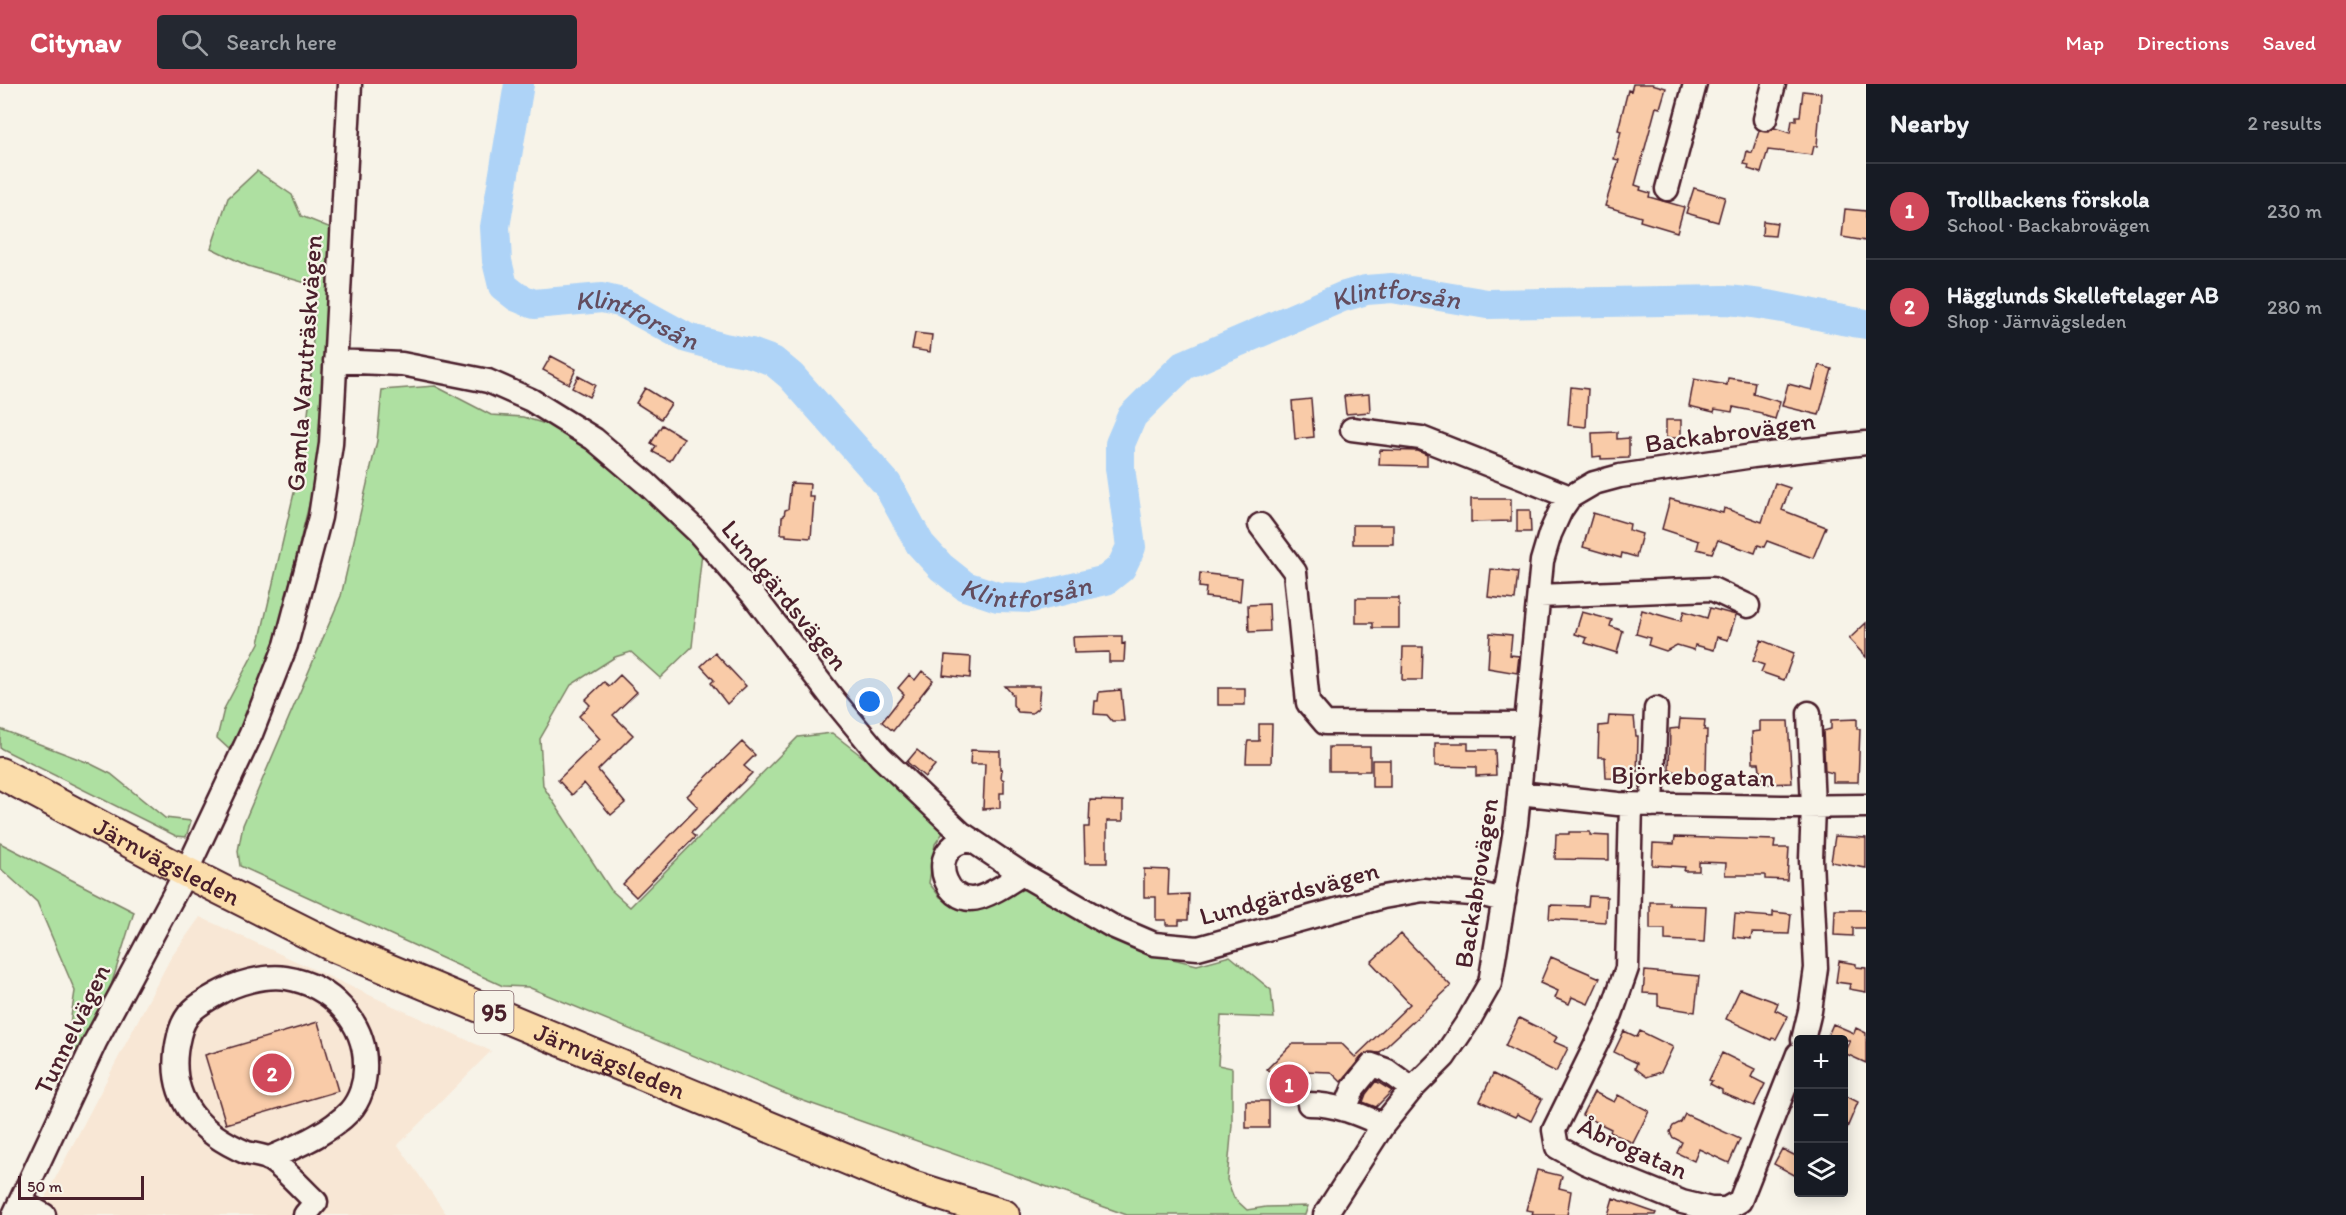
<!DOCTYPE html>
<html lang="en">
<head>
<meta charset="utf-8">
<style>
  :root { --surface:#171b24; --page:#242831; --text:#f1f3f6; --muted:#9ea1a6; --line:#363941; --accent:#d1495b }
  body { margin:0; font-family:Itim,sans-serif; background:var(--page); color:var(--text) }
  .controls { position:absolute; right:18px; bottom:18px; display:grid; overflow:hidden; border-radius:6px; box-shadow:0 3px 15px #0003 }
  .controls button { width:54px; height:54px; display:grid; place-items:center; padding:0; border:0; border-bottom:2px solid var(--line); background:var(--surface); color:var(--text); font:30px sans-serif }
  .scale { position:absolute; left:18px; bottom:15px; width:126px; box-sizing:border-box; padding-left:6px; border:3px solid #4a1f2b; border-top:0; font-size:16px; line-height:21px; white-space:nowrap; color:#4a1f2b; -webkit-text-stroke:4px #f7f3e8; paint-order:stroke }
  .you { position:absolute; left:870px; top:618px; width:21px; height:21px; margin:-15px; border:4px solid #fff; border-radius:50%; background:#1a73e8; box-shadow:0 0 0 9px #1a73e833 }
  .badge { display:grid; place-items:center; width:39px; height:39px; border-radius:50%; background:var(--accent); color:#fff; font-size:20px; font-weight:700 }
  .pin { position:absolute; translate:-50% -50%; border:3px solid #fff; box-shadow:0 2px 6px #0006 }
  .list { margin:0; padding:0; list-style:none }
  h2 { display:flex; justify-content:space-between; align-items:center; height:78px; margin:0; padding:0 24px; font-size:26px }
  h2 small { font-size:20px; font-weight:400; color:var(--muted) }
  .list li { display:grid; grid-template-columns:39px 1fr auto; gap:18px; align-items:center; box-sizing:border-box; height:96px; padding:0 24px; border-top:2px solid var(--line) }
  .list b { display:block; font-size:22px; white-space:nowrap }
  .list p { margin:0; font-size:20px; white-space:nowrap; color:var(--muted) }
  .list em { font-size:20px; font-style:normal; color:var(--muted) }
  .icon { flex:none; width:33px; height:33px; fill:none; stroke:currentColor; stroke-width:2; stroke-linecap:round; stroke-linejoin:round }
  .map { position:relative; flex:none; width:1866px; height:1131px; overflow:hidden }
  header { display:flex; align-items:center; gap:36px; box-sizing:border-box; height:84px; padding:0 30px; background:var(--accent); color:#fff }
  header strong { font-size:28px }
  nav { display:flex; gap:33px; margin-inline-start:auto; font-size:21px }
  .search { width:420px; height:54px; background:var(--page); display:flex; align-items:center; gap:15px; box-sizing:border-box; padding:0 21px; border-radius:6px; color:var(--muted); font-size:22px }
  main { display:flex }
  aside { flex:1; background:var(--surface) }
  .map>svg:first-child { display:block }
</style>
</head>
<body>
<header>
<strong>Citynav</strong>
<div class="search"><svg class="icon" aria-label="search" viewBox="0 0 24 24"><circle cx="10" cy="10" r="6"/><path d="M15 15l6 6"/></svg>Search here</div>
<nav><a>Map</a><a>Directions</a><a>Saved</a></nav>
</header>
<main>
<div class="map">
<svg width="1866" height="1131" viewBox="0 0 1866 1131">
  <rect width="100%" height="100%" fill="#f7f3e8"/>
  <filter id="ink" filterUnits="userSpaceOnUse"><feTurbulence type="fractalNoise" baseFrequency=".0167" numOctaves="2"/><feDisplacementMap in="SourceGraphic" scale="12" xChannelSelector="R" yChannelSelector="G"/><feConvolveMatrix kernelMatrix="1 2 1 2 8 2 1 2 1" color-interpolation-filters="sRGB"/></filter>
  <g filter="url(#ink)">
    <path fill="#f8e7d5" d="M200,833l291,134 -93,94 49,70h-411l134,-256z"/>
    <path fill="#aee0a1" stroke="#7c8066" stroke-width="1.5" d="M257,87l35,24 9,21 35,14 -11,210 -63,255 -33,54 -12,-11 7,-29 35,-66 45,-193 5,-45 7,-119 -68,-20 -37,-18 17,-50z
      M435,302l56,29 32,2 35,11 66,49 78,75 -10,95 -32,31 -29,-26 -16,5 -44,28 -31,54 3,47 68,104 19,17 168,-170 34,-4 40,31 73,66 -10,14 -6,39 11,14 25,12 60,-20 124,64 48,12 33,-9 41,34 3,28 -53,-2 -3,49 14,3v57l-5,55 7,18 13,12 19,-3 42,-1 -3,9h-178l-329,-116 -270,-112 -25,-1 -263,-120 -2,-15 5,-26 98,-229 36,-155 5,-51z
      M0,645l89,34 22,11 54,44 26,3 -5,16 -10,-1 -176,-88z
      M0,759l134,69 -25,80 -30,61 -13,-4 9,-58 -38,-89 -37,-34z"/>
    <g fill="none" stroke-linecap="round" stroke-linejoin="round">
      <path stroke="#aed3f7" stroke-width="30" id="s1" d="M519,0l-24,143 2,34 6,25 14,11 17,7 68,-6 21,5 64,35 37,10 27,5 22,8 18,15 96,108 33,60 21,23 24,19 33,11 33,1 75,-18 15,-12 10,-21 -11,-79v-24l12,-28 30,-30 22,-21 158,-68 24,-7 26,-2 95,16 238,-4c48,3 94,17 141,24"/>
    </g>
    <path fill="#f9cba8" stroke="#4a1f2b" stroke-width="1.5" d="M1633,0h19l14,4 -6,20 -4,-1 -21,78 6,2 -1,3 10,3 -1,4 35,10 -7,25 -37,-11 1,-4 -36,-11 14,-46 -5,-1 7,-28 -3,-1 10,-40 3,1z
      M1803,7l18,2 -4,53h-3l-2,9 -44,-5 -7,23 -13,-4 1,-4 -5,-1 3,-13 5,2 7,-22 9,1 7,-4 15,5 2,-13 4,1v-5h4z
      M1694,104l31,9 -7,25 -32,-9z
      M1845,125l21,2v30l-24,-4z
      M1763,137l14,2 -2,13 -13,-1z
      M915,249l17,2 -2,17 -18,-3z
      M551,272l25,13 -7,15 -26,-14z
      M1819,281l13,4 -13,46 -37,-9 6,-22 24,6z
      M578,292l17,9 -6,12 -17,-9z
      M1728,294l27,4 -2,12 27,8 -5,17 -13,-4v-2l-29,-6 -1,5 -17,-3 -1,3 -25,-6 5,-27 33,6z
      M1571,303l17,2 -2,38 -18,-2z
      M645,304l26,16 -10,15 -25,-16z
      M1369,310l1,18 -24,2 -2,-18z
      M1311,315l3,38 -19,2 -3,-38z
      M1666,336h15v18h-15z
      M662,341l22,13 -14,23 -17,-9 3,-6 -5,-3z
      M1617,348v7l12,-1v20l-28,1v-3l-8,1 -1,-24z
      M1380,366l38,1 9,4v11l-48,-1z
      M791,399l19,1 -1,13h5l-3,41 -25,-2v-2h-5l1,-17 2,-1 1,-6 3,-1z
      M1775,399l15,5 -8,22 44,17 -13,31 -46,-17 -3,6 -6,-2 -3,8 -37,-13 -6,13 -15,-4 2,-8 -37,-12 8,-30 53,14 1,-5 38,14z
      M1471,415h40v22l-40,1z
      M1517,426h13l1,22h-14z
      M1593,429l37,11 -1,6 13,4 -6,23 -14,-4 -1,5 -38,-11z
      M1353,441h40v19h-40z
      M1491,485l27,3 -3,28 -27,-3z
      M1200,489l42,5 -2,23 -35,-4 1,-9 -7,-1z
      M1356,514h43v30h-26v-5h-17z
      M1269,520l1,27 -21,1 -1,-27z
      M1710,524l26,7 -8,25 -11,-3 -3,13 -19,-5 -1,5 -17,-5 -11,6 -18,-6 2,-7 -14,-4 6,-24 39,11 3,-10 23,7z
      M1582,528l30,8 -2,6 13,5 -6,22 -32,-10 2,-5 -12,-4z
      M1866,539v34l-17,-18z
      M1490,549l22,2 -2,20 9,1 -2,17 -29,-5z
      M1110,552h12v8l3,-1 -1,19h-15v-10l-35,1 -1,-16z
      M1761,556l33,13 -10,27 -23,-8 3,-7 -11,-4z
      M1403,563h20l-1,33h-20z
      M715,569l31,33 -19,18 -16,-21 3,-3 -13,-14z
      M945,571l26,2 -1,21 -27,-3z
      M922,587l11,9 -40,51 -11,-9 22,-28 -6,-6 11,-13 6,5z
      M620,591l17,17 -24,23 20,20 -35,35 27,33 -14,12 -27,-32 -12,12 -14,-15 42,-41 -21,-23 11,-11 -5,-5 19,-18 5,4z
      M1005,602h35l-2,22 -6,5 -14,-1 -5,-7v-10z
      M1218,604h27v17h-27z
      M1121,606l3,31h-12l-5,-6 -13,-1 1,-13h3l1,-9z
      M1609,632l25,1 2,19h2l-1,43 -31,-1 -1,-21h-7l1,-31 9,-1z
      M1680,635l25,1 -1,10h3l-1,43h-3v9l-26,-1v-9l-8,-2 1,-41 9,-1z
      M1857,635v10h3l-2,53h-25v-9l-8,-2 -2,-40 8,-2v-9z
      M1760,637h28l4,62 -30,1 -3,-21h-6l-1,-31 8,-1z
      M1259,640h13l-1,39h-25l1,-18 1,-4h11z
      M742,658l13,13 -11,11 8,7 -61,60 4,4 -59,60 -13,-13 75,-77 -11,-11z
      M1435,659h33v7h27l1,25 -20,1v-9l-41,-1z
      M1329,663h41v24h-41z
      M917,666l18,15 -10,12 -18,-15z
      M971,666l29,1v18h2l-1,9 3,2v13h-4v15l-17,1 2,-45h-15z
      M1372,676h18v27h-18z
      M1090,716l33,1v20h-16v42h-22l-1,-36h5z
      M1569,748h21v3l19,1v24l-54,-1 1,-25h13z
      M1835,752l31,2v30l-35,-6z
      M1675,753l100,3 -1,8h15l-2,32 -22,-1v-4h-40l1,-12 -27,-1v9h-15l1,-4 -33,-2 1,-22 21,1z
      M1144,785l25,1 -1,25 21,-1 -1,26h-9v5h-13v-5h-10v-23h-12z
      M1589,812l18,1 -1,25 -57,-3 1,-14 38,1z
      M1650,818h19v3l37,1 -2,36 -39,-2v-11h-15z
      M1835,826h31v18h-13v8l-19,-1z
      M1773,828l18,2 -2,20 -37,-1 -1,6 -18,-2 2,-23 38,3z
      M1401,850l50,52 -72,67 -10,-1 -7,4 -21,26 -10,-10 -28,-1 -16,17 -20,-19 25,-25h50l13,13 55,-53 -39,-42z
      M1551,873l49,21 -12,26 -16,-7 -3,7 -14,-6 3,-7 -18,-8z
      M1839,877l17,3v3l10,1v24l-17,-3 1,-5 -14,-2z
      M1645,887l54,5 -4,36 -37,-6v-12l-15,-1z
      M1740,905l38,14 -3,7 13,6 -12,23 -4,-1 -1,2 -45,-21z
      M1519,934l38,19 -3,5 14,6 -12,24 -51,-26z
      M318,938l20,69 -112,33 -21,-69z
      M1833,940l21,9 2,-5 10,5v30l-22,-10 6,-13h-24z
      M1624,947l13,6 3,-6 33,16 -12,25 -14,5 -12,-9 2,-5 -23,-11z
      M1722,969l33,16 -4,8 14,7 -11,22 -32,-13v-3l-12,-6 2,-3 -3,-1z
      M1493,990l49,25 -11,22 -14,-7 -2,3 -35,-16z
      M1376,997l16,10 -16,16 -13,-5 3,-8z
      M1594,1008l20,10 4,-7 31,16 -16,32 -23,-11 1,-3 -29,-14z
      M1844,1011l14,7 -14,33z
      M1246,1017h23v27h-23z
      M1685,1030l55,25 -11,24 -30,-14 -5,12 -17,-8 5,-11 -10,-5 -2,-5 3,-6 8,-4z
      M1782,1065l16,8v20l-24,-13z
      M1537,1086l25,6 -3,12 12,3 -4,24h-35l1,-4 -7,-1z
      M1613,1114l43,15 -1,2h-47z"/>
    <g fill="none" stroke-linecap="round" stroke-linejoin="round">
      <defs>
        <path id="minor" d="M1765,35l9,-35
          M1667,105l28,-105
          M335,277l67,3 86,17 43,19 63,39 53,45 51,48 56,64 79,103 47,57 81,77 61,41 90,52 42,18 44,4 185,-51 40,-7 60,5 21,5
          M1352,345l69,9 149,59
          M1260,441l35,47 13,131 17,20 200,1
          M1539,512l173,-7 36,17
          M1519,709l99,11 163,3 85,-1
          M1631,721l-4,163 -16,46 -57,116 3,17 29,16 96,39 29,7h15l14,-8 58,-147
          M1652,721l4,-96
          M971,756c-7,1 -16,3 -21,9 -16,17 -2,50 21,50 14,0 39,-17 51,-25
          M1803,956l7,-29 6,-43 -5,-109 2,-52 -4,-94
          M1309,1020c26,0 50,10 74,21
          M1345,1026l9,-23 18,-22 14,5 26,19
          M268,1075c29,-13 60,-25 82,-48 10,-11 15,-28 15,-42 2,-46 -34,-84 -79,-91 -22,-3 -50,5 -69,16 -20,11 -33,19 -38,42 -7,28 -5,54 13,78 13,17 34,30 55,39 7,2 15,2 22,6 14,8 34,31 47,43l-11,13
          M21,1118l23,13
          M14,1131l81,-173 91,-170 65,-138 35,-89 34,-128 11,-73 19,-360
          M1325,1131l58,-90 29,-36 32,-32 25,-37 21,-37 26,-159 26,-263 8,-27 11,-24 9,-13 24,-14 26,-7 133,-20 113,-13"/>
        <g id="major">
          <path id="s2" d="M0,689l186,99 149,75 577,239 92,29"/>
        </g>
      </defs>
      <use href="#minor" stroke="#4a1f2b" stroke-width="27"/>
      <use href="#major" stroke="#4a1f2b" stroke-width="34"/>
      <use href="#minor" stroke="#f7f3e8" stroke-width="22"/>
      <use href="#major" stroke="#fbddab" stroke-width="30"/>
    </g>
  </g>
  <g text-anchor="middle" dominant-baseline="central" stroke-width="4.5" stroke-linejoin="round" paint-order="stroke">
    <rect fill="#f7f3e8" stroke="#7e5f64" stroke-width="1.5" x="474.5" y="907" width="39" height="42" rx="4.5"/>
    <g font-size="24" font-weight="bold" fill="#4a1f2b">
      <text x="494" y="928">95</text>
    </g>
    <g font-size="26" fill="#4a1f2b" stroke="#f7f3e8">
      <text transform="translate(304 279) rotate(-86)">Gamla Varuträskvägen</text>
      <text transform="translate(1730 348) rotate(-8)">Backabrovägen</text>
      <text transform="translate(785 511) rotate(51)">Lundgärdsvägen</text>
      <text transform="translate(1693 692) rotate(1)">Björkebogatan</text>
      <text stroke="none"><textPath href="#s2" startOffset="189">Järnvägsleden</textPath></text>
      <text transform="translate(1476 799) rotate(-81)">Backabrovägen</text>
      <text transform="translate(1289 809) rotate(-15)">Lundgärdsvägen</text>
      <text transform="translate(72 945) rotate(-64)">Tunnelvägen</text>
      <text stroke="none"><textPath href="#s2" startOffset="675">Järnvägsleden</textPath></text>
      <text transform="translate(1633 1064) rotate(24)">Åbrogatan</text>
    </g>
    <g font-size="27" font-style="italic" fill="#634c5e" stroke="#f7f3e8">
      <text stroke="none"><textPath href="#s1" startOffset="1412">Klintforsån</textPath></text>
      <text stroke="none"><textPath href="#s1" startOffset="348">Klintforsån</textPath></text>
      <text stroke="none"><textPath href="#s1" startOffset="854">Klintforsån</textPath></text>
    </g>
  </g>
</svg>
<div class="controls">
<button>+</button>
<button>−</button>
<button><svg class="icon" aria-label="layers" viewBox="0 0 24 24"><path d="M12 4l9 5-9 5-9-5zM3 14l9 5 9-5"/></svg></button>
</div>
<div class="scale">50 m</div>
<div class="you"></div>
<div class="pin badge" style="left:1289px;top:1000px">1</div>
<div class="pin badge" style="left:272px;top:989px">2</div>
</div>
<aside>
<h2>Nearby<small>2 results</small></h2>
<ul class="list">
<li><span class="badge">1</span><div><b>Trollbackens förskola</b><p>School · Backabrovägen</p></div><em>230 m</em></li>
<li><span class="badge">2</span><div><b>Hägglunds Skelleftelager AB</b><p>Shop · Järnvägsleden</p></div><em>280 m</em></li>
</ul>
</aside>
</main>
</body>
</html>
